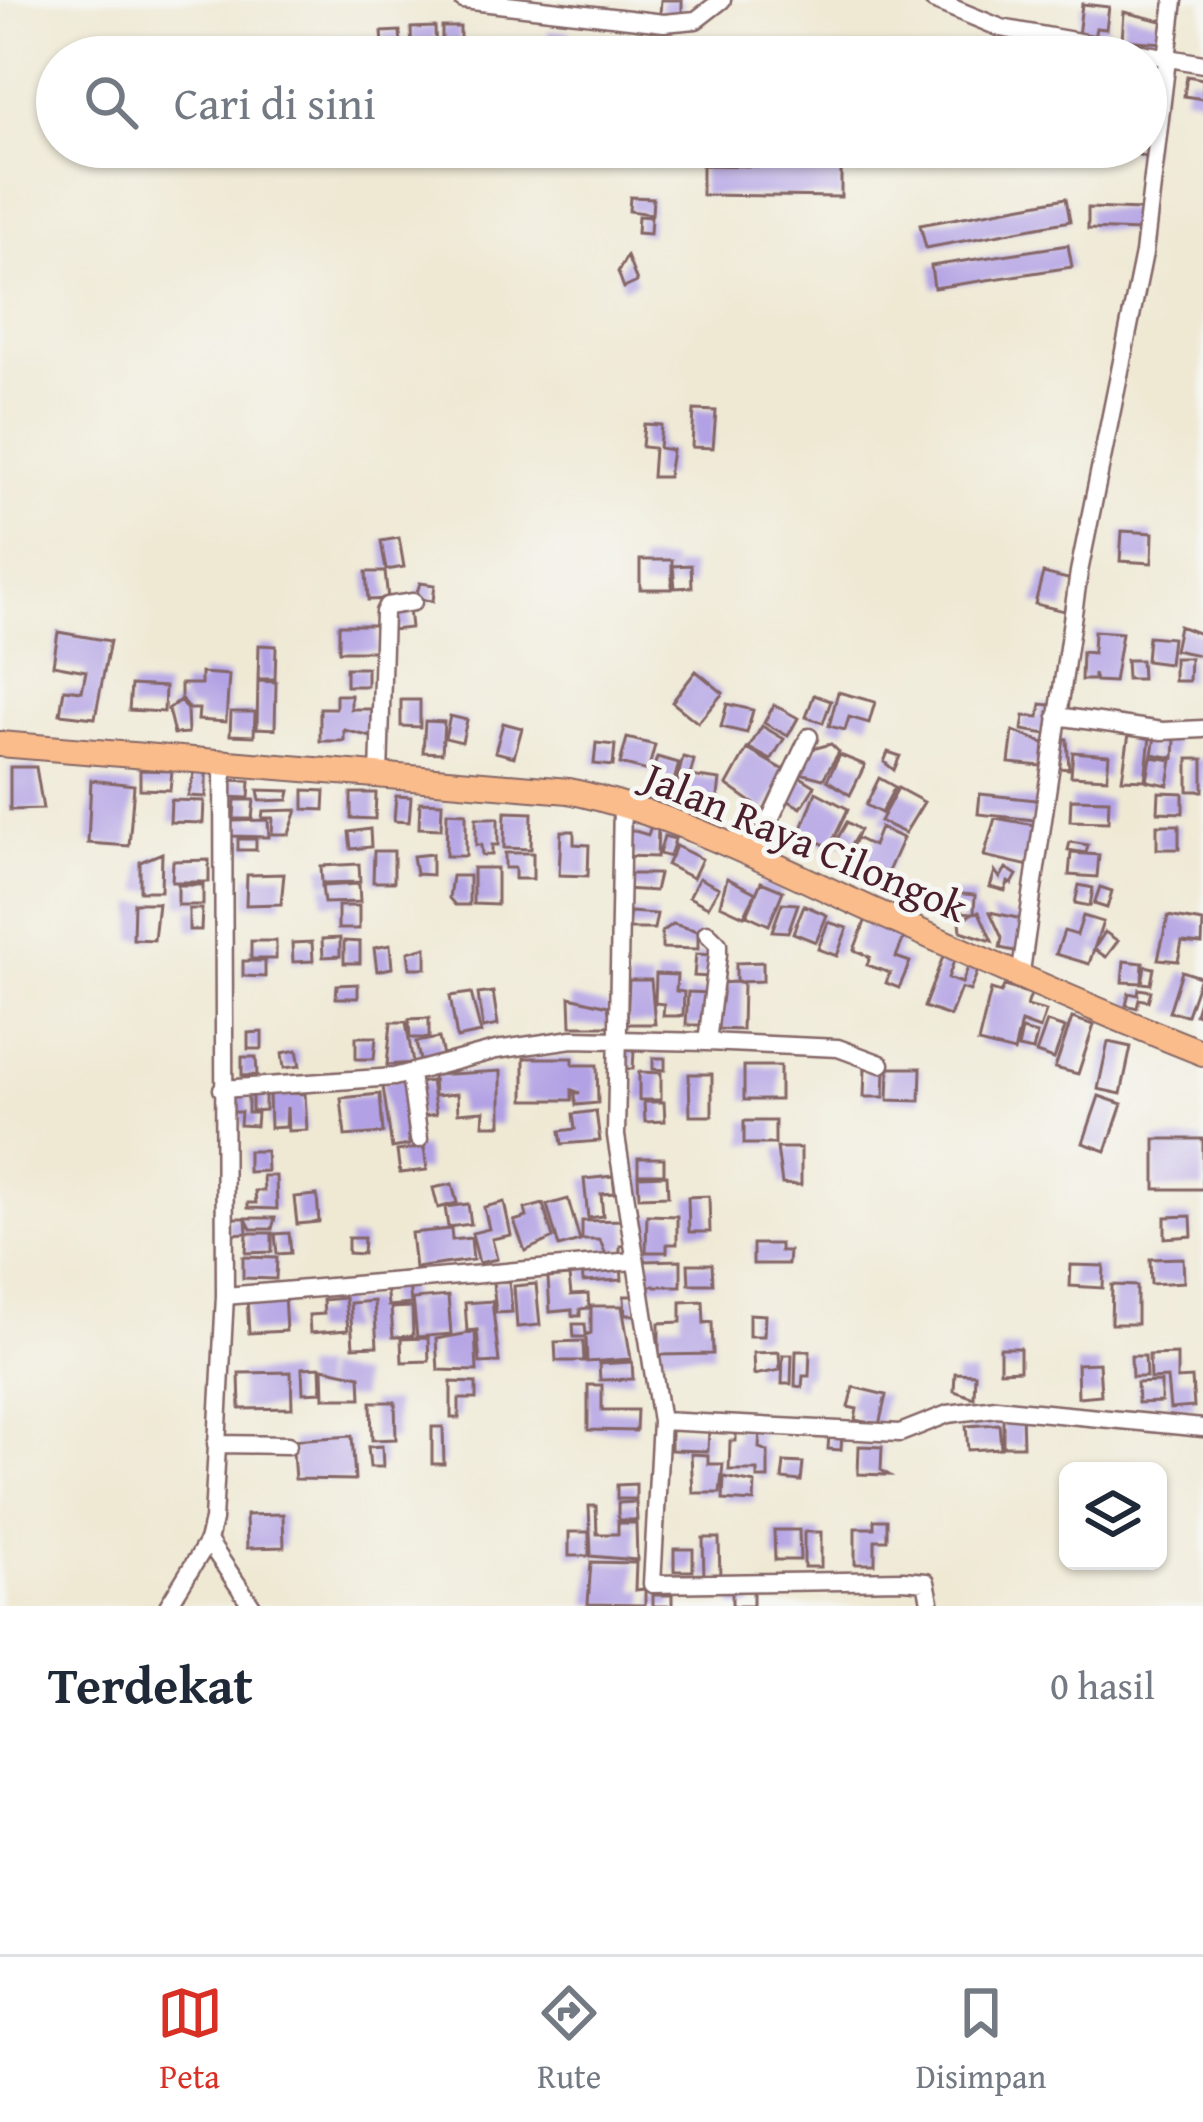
<!DOCTYPE html>
<html lang="id">
<head>
<meta charset="utf-8">
<style>
  :root { --surface:#fff; --page:#f6f6f7; --text:#1f2937; --muted:#747a83; --line:#e0e1e3; --accent:#d93025 }
  body { margin:0; font-family:"Gentium Book Plus",serif; background:var(--page); color:var(--text) }
  .controls { position:absolute; right:36px; bottom:36px; display:grid; overflow:hidden; border-radius:18px; box-shadow:0 3px 9px #0004 }
  .controls button { width:108px; height:108px; display:grid; place-items:center; padding:0; border:0; border-bottom:3px solid var(--line); background:var(--surface); color:var(--text); font:60px sans-serif }
  .list { margin:0; padding:0; list-style:none }
  h2 { display:flex; justify-content:space-between; align-items:center; height:156px; margin:0; padding:0 48px; font-size:51px }
  h2 small { font-size:39px; font-weight:400; color:var(--muted) }
  .icon { flex:none; width:66px; height:66px; fill:none; stroke:currentColor; stroke-width:2; stroke-linecap:round; stroke-linejoin:round }
  .map { position:relative; flex:none; width:1203px; height:1606px; overflow:hidden }
  .search { position:absolute; background:var(--surface); box-shadow:0 3px 9px #0004; left:36px; right:36px; top:36px; height:132px; display:flex; align-items:center; gap:30px; box-sizing:border-box; padding:0 42px; border-radius:66px; color:var(--muted); font-size:45px }
  .sheet { height:348px; background:var(--surface) }
  nav { display:flex; justify-content:space-around; align-items:center; box-sizing:border-box; height:168px; border-top:3px solid var(--line); background:var(--surface); font-size:33px; color:var(--muted) }
  nav a { display:grid; justify-items:center; gap:6px }
  nav .on { color:var(--accent) }
  .map>svg:first-child { display:block }
</style>
</head>
<body>
<div class="map">
<svg width="1203" height="1606" viewBox="0 0 1203 1606">
  <rect width="100%" height="100%" fill="#f6f6f2"/>
  <filter id="ink" filterUnits="userSpaceOnUse"><feTurbulence type="fractalNoise" baseFrequency=".00833" numOctaves="2"/><feDisplacementMap in="SourceGraphic" scale="24" xChannelSelector="R" yChannelSelector="G"/><feConvolveMatrix kernelMatrix="1 2 1 2 8 2 1 2 1" color-interpolation-filters="sRGB"/></filter>
  <filter id="wash" filterUnits="userSpaceOnUse"><feTurbulence type="fractalNoise" baseFrequency=".004" numOctaves="4" result="noise"/><feDisplacementMap in="SourceGraphic" scale="48" xChannelSelector="R" yChannelSelector="G"/><feGaussianBlur stdDeviation="2.7" result="paint"/><feColorMatrix in="noise" values="0 0 0 0 0 0 0 0 0 0 0 0 0 0 0 0 0 1.4 0 .05"/><feComposite in="paint" operator="in"/></filter>
  <g filter="url(#wash)">
    <rect width="100%" height="100%" fill="#efe9d4"/>
    <g id="blocks">
      <path fill="#b2a1e4" d="M661,0h21v16l-22,-1z
        M1082,4l27,3 -3,22 -10,-1 -2,10 -16,-2z
        M1124,12l42,10 -2,21 -42,-3z
        M435,27l1,30h-24l-1,-29z
        M442,27h18v30h-18z
        M400,31l2,26h-18l-2,-25z
        M548,31h22v21h-21z
        M527,40h18l1,14h-19z
        M991,45l13,4 -2,8h-14z
        M589,46h14v11h-14z
        M1146,68l11,2 -5,30 -6,-1z
        M1187,76l16,3v20l-19,-3z
        M1146,138l6,2 -4,18 -17,-6 1,-5h14z
        M702,165l139,3v29l-139,-2z
        M630,197l23,1 -1,16 -23,-3z
        M1066,198l4,23 -144,27 -6,-23z
        M1088,208l53,2 -1,21 -52,-2z
        M638,216l13,1 -1,17 -13,-1z
        M1068,245l4,22 -138,21 -3,-22z
        M627,256l10,26 -13,6 -6,-16z
        M694,410l22,1 -3,37 -21,-1z
        M644,424l17,1 -2,23 13,2 -4,27h-16l2,-29 -12,-1z
        M1122,531l31,2 -1,30 -32,-2z
        M399,538l5,29 -18,3 -5,-29z
        M640,560h32v29h-32z
        M691,565l1,22 -17,1 -2,-22z
        M366,572h19l3,27 -20,1z
        M1043,573l29,7 -8,31 -29,-7z
        M420,583l15,2 -2,16 -18,-2z
        M409,609l2,19 -21,2 -2,-19z
        M339,625h38v26h-38z
        M1179,626l24,9v21l-29,-6z
        M1094,631l28,2 -8,49 -18,-1 -2,-7v6h-13l1,-28 11,1z
        M58,632l52,9 -15,77 -35,-4 4,-25 18,2 4,-20 -33,-6z
        M1148,636l24,2 -3,26 -23,-3z
        M259,645l17,1 -1,33h-17z
        M1174,658h16l-1,23h-15z
        M1126,660h15l1,19h-15z
        M346,668h21v18h-21z
        M696,671l27,22 -25,30 -26,-21z
        M201,673l28,2 -3,47 -28,-2 1,-11h-10l-8,-11v-14h20z
        M258,681l18,1 -1,47 -18,-1z
        M131,685l34,2 -1,25 -35,-2z
        M838,692l37,10 -6,21 -20,-6 -4,13 -16,-4z
        M336,695h15v14h21v28l-28,-7v11h-24v-33h16z
        M814,695l17,6 -8,22 -17,-6z
        M180,700l7,10 1,23 -14,1 -6,-25z
        M401,700h19v27l-19,-1z
        M727,704l26,6 -6,23 -26,-6z
        M1041,704l18,2 -6,29 -31,-5 2,-14 15,1z
        M774,705l24,13 -10,18 -24,-13z
        M231,712h24l-1,24 -24,-1z
        M450,716l17,4 -5,22 -17,-4z
        M425,721l19,1 -2,31 -19,-1z
        M503,723l19,5 -8,29 -19,-5z
        M762,726l22,13 -13,21 -22,-12z
        M1013,731l31,12 -2,23 -33,-3z
        M1129,734l21,3 -5,43 -23,-1z
        M1155,737l20,3 -1,18 -22,-4z
        M627,738l28,7 -7,26 -28,-7z
        M1054,738l13,1 2,30 -19,-2z
        M596,743l19,2 -2,21 -19,-2z
        M831,744l8,8 -16,27 -27,-7 9,-21z
        M747,749l40,23 -23,39 -37,-26z
        M888,752l12,4 -6,14 -10,-8z
        M1073,752l36,3 -2,23 -36,-2z
        M840,755l25,10 -15,30 -23,-15z
        M657,757l22,6 -7,25 -22,-7z
        M683,757l11,3 -4,16 30,4 -4,31 -22,-3 -6,-17 -13,-2z
        M1151,757l21,3 -4,25 -21,-4z
        M1188,759h15v32h-15z
        M10,767h26l7,42 -33,1z
        M140,770l32,1 -2,19 -30,-1z
        M195,771h11v26l-18,-1z
        M794,773l21,13 -14,22 -21,-12z
        M879,778l16,9 -14,26 -15,-8z
        M91,780l43,5 -5,61 -41,-3z
        M228,780l22,1 -1,17 -22,-1z
        M898,788l26,14 -19,31 -25,-12z
        M258,790l32,1 -2,9 -28,1z
        M304,790l21,1 -1,19 -20,-1z
        M816,792l32,17 -18,38 -30,-13z
        M1159,792l24,1v20l-25,-1z
        M351,793h25l-1,26 -24,-1z
        M980,794l57,6 -2,20 -57,-6z
        M396,796l15,1 -2,25 -15,-1z
        M1071,799l38,1 -1,22 -38,-1z
        M171,800l33,1 -1,22 -33,-1z
        M235,800h19l-2,19h-18z
        M420,802l22,1 -1,26 -22,-1z
        M297,810l-8,24h-17l1,-16h-11l1,-7z
        M447,812l19,1v43h-20z
        M505,812l27,1 -1,36 -27,-1z
        M750,814l13,5 -8,17 -12,-5z
        M476,818h22v27h-6v10h-10l-1,-10h-5z
        M995,818l40,7 -6,41 -45,-10z
        M268,820l1,17 -38,-1 1,-15z
        M775,822l10,5 -8,17 -11,-5z
        M847,822l13,8 -11,18 -13,-7z
        M1157,825h22v24h-22z
        M651,826h7l-1,31 -34,-1 2,-28 23,7z
        M880,828l23,10 -17,38 -39,-17 9,-21 17,8z
        M370,829l1,18 -20,2 -2,-17z
        M561,831h13v13l15,1 -1,31 -29,-1z
        M664,836l11,3 -5,18 -11,-3z
        M238,839h18v11h-18z
        M1070,842l18,3 -2,8 -18,-3z
        M676,846l26,13 -9,19 -26,-13z
        M374,851h20v31h-21z
        M162,853l-1,38h-21v-29z
        M505,853h28v26h-18v-11h-10z
        M1071,853l28,2 -2,22 -28,-2z
        M432,854v21l-16,-1 -3,-18z
        M209,860v22h-37l1,-21z
        M359,864l1,18 -38,1 -1,-17z
        M473,868h24v37l-24,-1z
        M1006,868l11,7 -5,9 -4,-2 -3,9 -15,-4 5,-16 5,7z
        M284,874l-3,30 -35,1 1,-30z
        M625,874h34l-4,17 -31,-2z
        M452,876h17v29h-14l-6,-7z
        M699,878l20,10 -11,19 -19,-10z
        M727,878l29,15 -12,23 -24,-11z
        M761,882l22,9 -14,34 -22,-10z
        M359,884l1,18 -36,1 -2,-17z
        M178,885h25v20h-25z
        M1079,885l14,3 -3,18 -15,-3z
        M1100,887l12,4 -5,17 -13,-4z
        M951,893l24,2 -1,18 5,-1 13,29 -31,-10 -1,-10 13,-8 -24,-2z
        M134,903h24l-4,37 -21,-1z
        M782,903l16,1 -10,28 -16,-1z
        M804,905l23,10 -11,27 -23,-9z
        M338,906h21v23h-21z
        M189,909h13l-1,21h-12z
        M630,912l27,2 -3,15h-27z
        M990,912l36,8 -7,32 -19,-4 2,-10z
        M1083,916l20,6 -9,27 11,-17 13,9 -12,16 -12,-8 -5,15 -33,-10 8,-23 13,4z
        M1168,916l35,6 -1,22 -20,-2 -4,19 -20,-2z
        M866,919l39,16 -9,22 14,5 -11,26 -13,-5 4,-10 -23,-8 3,-8 -16,-7z
        M828,922l19,6 -10,28 -19,-7z
        M673,924l25,7v18l-36,-1v-16z
        M340,938v18l-17,1 -1,-18z
        M251,941h25v18h-25z
        M344,941l16,1v21h-16z
        M312,942l1,19 -20,1 -1,-19z
        M390,945l2,23 -15,3 -3,-23z
        M426,947v21h-16l-2,-16z
        M696,954l16,1 -2,22 -16,-1z
        M944,954l11,4 -7,20 14,5 7,-18 10,3 -9,23 -9,-3 -11,28 -26,-9z
        M243,961h22v16l-22,-1z
        M1124,961l19,2 -1,20 -20,-1z
        M763,962v19l-27,1v-19z
        M1145,966l9,2 -3,16 -9,-1z
        M1182,971l18,6 -13,38 -18,-3z
        M656,974l21,1 -1,16 8,1 -1,24h-20l1,-12 -9,-1z
        M629,980h22l4,44h-28z
        M736,982l7,2 -1,46 -24,-1 2,-46z
        M358,984v14h-22l1,-13z
        M1004,986l27,8 -4,12 19,5 -6,18 -19,-7 -7,30 -36,-9 13,-53 10,3z
        M1203,987v29l-8,-2z
        M1139,989l12,2 -3,10 -9,-2 -2,9 -11,-3 3,-12 9,2z
        M493,992l5,33 -15,3 -5,-34z
        M688,992l21,1 -2,32h-21z
        M471,993l10,40 -24,5 -7,-42z
        M570,997l38,9 3,20h-40z
        M429,1018v20h-19l-1,-19z
        M1072,1018l22,7 -16,49 -23,-6z
        M391,1022h15l7,41 -26,2z
        M1047,1022l18,6 -11,31 -18,-6z
        M1022,1030l15,4 -4,17 -15,-3z
        M262,1032v17h-14v-16z
        M356,1037h20l-2,22h-18z
        M439,1038l5,22 -23,5 -5,-23z
        M620,1042l23,1v8h-9l-1,18h-13z
        M1108,1042l23,5 -10,47 -23,-5z
        M297,1050l3,16 -16,2 -2,-15z
        M242,1057h14l1,18 -15,1z
        M524,1058h49v7h24l1,38 -22,2 -1,-12h5l-8,-3v10h-48z
        M653,1058h12v12l-12,-1z
        M744,1066h36v34h-36z
        M865,1068l20,1 -1,28h-20z
        M889,1068h32l-1,33 -32,-1z
        M501,1071v54h-18l1,-14 -26,2 -1,-19 -23,2 -1,-21z
        M639,1072l22,1v27h-22z
        M689,1074h23v42h-22z
        M406,1077l3,68 -17,3 -10,-68z
        M431,1081l5,33 -18,3 -6,-33z
        M252,1092h13v18l-13,1z
        M269,1092l36,2 2,36 -19,1 -1,-24 -1,20 -16,1z
        M231,1093h17v20h9l-1,13 -16,-1 1,-13h-10z
        M380,1094l3,39 -38,3 -4,-38z
        M1099,1096l23,8 -16,47 -23,-8z
        M644,1102h20l1,19 -20,1z
        M596,1111l4,30 -38,3 -2,-13 15,-2 -2,-15z
        M744,1121h31v23h-31z
        M1155,1139h48v50h-48z
        M424,1147l3,23 -27,3 -3,-22z
        M777,1148h24v37l-19,-1z
        M248,1151h18l1,20 -19,1z
        M638,1158h26v16h-26z
        M667,1175l1,21 -29,1 -1,-21z
        M263,1176h13l1,33 -29,-1v-5h8l-1,-12h9z
        M613,1176l2,17 -14,1 2,22 -15,2 -4,-39z
        M452,1184l5,19 -19,5 -5,-20z
        M317,1195l2,27 -22,2 -3,-27z
        M709,1196l1,36h-21l-1,-35z
        M568,1199l12,42 -21,6 -12,-42z
        M504,1202l7,33 -19,4 5,20 -18,4 -7,-30 17,-4 -5,-22z
        M468,1204l3,20 -23,3 -3,-20z
        M543,1204l10,34 -28,13 -11,-30 13,-4 -2,-8z
        M647,1215l30,1v28h-10v8h-21z
        M1191,1216l1,20 -27,2v-21z
        M228,1218h47l-3,11h-21l-5,-10 1,14 -19,1z
        M627,1220l1,25 -8,1v11l-13,1 -7,-18h-18v-19z
        M451,1229l1,11 19,-2 2,22 -58,8 -4,-35z
        M247,1233h25v19l-26,1z
        M289,1233l2,20 -14,1 -2,-20z
        M348,1238h16l-1,16 -15,-1z
        M753,1244h27v7h9l-1,13h-35z
        M243,1257l34,1 -1,21 -33,-1z
        M1183,1258l1,24 -33,2 -1,-25z
        M681,1260v26h-37l-1,-25z
        M621,1264l1,16 -39,2 -1,-16z
        M688,1264h24l1,20h-24z
        M1071,1265l33,1 -1,22 -33,-2z
        M569,1276l2,19 17,-1 1,14 -9,1v7h-8v-6l-22,2 -2,-34z
        M509,1281l3,31 -16,1 -3,-31z
        M409,1282l2,22 -23,2 -2,-22z
        M536,1284l4,41 -23,2 -3,-41z
        M1112,1285l25,1v38h-26z
        M284,1294l2,37 -37,2 -2,-36z
        M448,1296l3,38 -34,3 -4,-38z
        M624,1296h12l1,19h-12z
        M345,1298l3,32 -38,3 -1,-18 15,-1 -1,-14z
        M374,1301l3,45 -24,1 -3,-44z
        M492,1301l7,61 -19,1 -3,-33 -10,1 -2,-28z
        M703,1301l1,22 8,-1 1,32 -54,1v-32l22,-1v-20z
        M591,1306h31l9,53 -44,3 -1,-25h-12l-1,-13h12l1,11 5,-2z
        M412,1307l1,29 -20,1 -2,-29z
        M749,1314l16,1 -1,21h-15z
        M475,1332l2,39 -39,-1 -2,-31z
        M428,1338l1,23 -27,1 -1,-23z
        M583,1341l1,20h-28l-1,-19z
        M1000,1348h20v22l-20,1z
        M796,1351h14l-1,25h-6l-1,11 -7,-1z
        M779,1352l1,18 -26,5 -1,-22z
        M1177,1354v25l15,-1 2,29 -24,2 -3,-31 -17,1 -1,-24z
        M783,1355h9l-1,29h-9z
        M1131,1356h14l1,21h-14z
        M632,1362l1,17 -33,1 -1,-16z
        M1099,1363l2,32 -23,2 -1,-33z
        M320,1367l1,25 -18,1 -1,-25z
        M323,1368l37,8 1,22h-37z
        M291,1372l1,36 -52,1 -1,-36z
        M955,1373l20,1 -1,24 -20,-7z
        M451,1382l25,1v16h-17v19h-8z
        M1161,1382v20l-23,1 -1,-20z
        M588,1385h14v25h35l-1,21 -48,-1z
        M853,1387l33,8 -7,30 -24,-5 2,-11 -9,-2z
        M371,1402h24l1,37 -24,1z
        M1003,1412h19l1,34h-20z
        M999,1424l2,24 -33,2 -2,-24z
        M432,1427h11l1,37h-12z
        M736,1428l24,1 -1,19 9,3v27h-11v-8h-28l1,-29h6z
        M671,1429l38,1 -1,21 -37,-1z
        M829,1433h13l-1,17 -13,-1z
        M352,1436l3,44 -60,-1 -3,-39z
        M382,1446l1,21h-13l-2,-20z
        M859,1446l23,1 -1,23 8,5 -31,-1z
        M691,1454l17,1v9h15l-3,29h-27z
        M784,1462l19,1 -2,18 -19,-2z
        M724,1477l31,6 -1,19 -31,-2z
        M636,1484v15h-19v-14z
        M636,1502l1,18h-19v-17z
        M589,1506h7l1,28h21v-11h18l1,37 -46,-4z
        M283,1514l1,33 -37,1 -1,-33z
        M874,1520h13v20h-12v24h-20v-36h19z
        M774,1530h25l1,30h-25z
        M569,1532h20v24h-20z
        M804,1532h17v35h-17z
        M703,1538h16l1,40h-16z
        M674,1549h19v22h-19z
        M591,1562l45,1 -1,27 10,-1v16l-57,-1z
        M732,1589h21v17h-21z
        M653,1595h19v11h-19z"/>
    </g>
  </g>
  <g filter="url(#ink)">
    <use href="#blocks" fill-opacity="0" stroke="#846666" stroke-width="3"/>
    <g fill="none" stroke-linecap="round" stroke-linejoin="round">
      <defs>
        <path id="minor" d="M463,0l201,23 32,-3 26,-20
          M933,0l68,28 202,36
          M1057,716l105,15 41,-2
          M223,761l2,535 408,-35
          M379,776l5,-164 3,-6 26,-4
          M622,802l-6,334 45,285 -9,163 251,-4 23,2 5,24
          M754,853l55,-116
          M1020,978l59,-406 65,-319 30,-253
          M707,1042l131,6 43,16
          M410,1074l9,65
          M222,1089l172,-12 102,-27 76,-11 135,3 11,-88v-10l-11,-11
          M661,1421l239,12 48,-19 48,-6 207,20
          M216,1444l72,1
          M208,1541l44,65
          M168,1606l40,-65 5,-21 12,-224"/>
        <path id="highway" d="M0,744l569,47c101,22 188,66 281,109 117,53 234,106 353,153"/>
      </defs>
      <use href="#minor" stroke="#846666" stroke-width="21"/>
      <use href="#highway" stroke="#846666" stroke-width="28"/>
      <use href="#minor" stroke="#fff" stroke-width="16"/>
      <use href="#highway" stroke="#fabc8b" stroke-width="24"/>
    </g>
  </g>
  <g text-anchor="middle" dominant-baseline="central" stroke-width="10" stroke-linejoin="round" paint-order="stroke">
    <g font-size="42" fill="#4a1f2b" stroke="#f6f6f2">
      <text transform="translate(806 841) rotate(23)">Jalan Raya Cilongok</text>
    </g>
  </g>
</svg>
<div class="controls">
<button><svg class="icon" aria-label="layers" viewBox="0 0 24 24"><path d="M12 4l9 5-9 5-9-5zM3 14l9 5 9-5"/></svg></button>
</div>
<div class="search"><svg class="icon" aria-label="search" viewBox="0 0 24 24"><circle cx="10" cy="10" r="6"/><path d="M15 15l6 6"/></svg>Cari di sini</div>
</div>
<section class="sheet">
<h2>Terdekat<small>0 hasil</small></h2>
<ul class="list">
</ul>
</section>
<nav>
<a class="on"><svg class="icon" aria-label="map" viewBox="0 0 24 24"><path d="M3 6l6-2 6 2 6-2v14l-6 2-6-2-6 2zM9 4v14M15 6v14"/></svg>Peta</a>
<a><svg class="icon" aria-label="directions" viewBox="0 0 24 24"><path d="M12 3l9 9-9 9-9-9zM9 14v-3h6M13 9l2 2-2 2"/></svg>Rute</a>
<a><svg class="icon" aria-label="saved" viewBox="0 0 24 24"><path d="M7 4h10v16l-5-4-5 4z"/></svg>Disimpan</a>
</nav>
</body>
</html>
